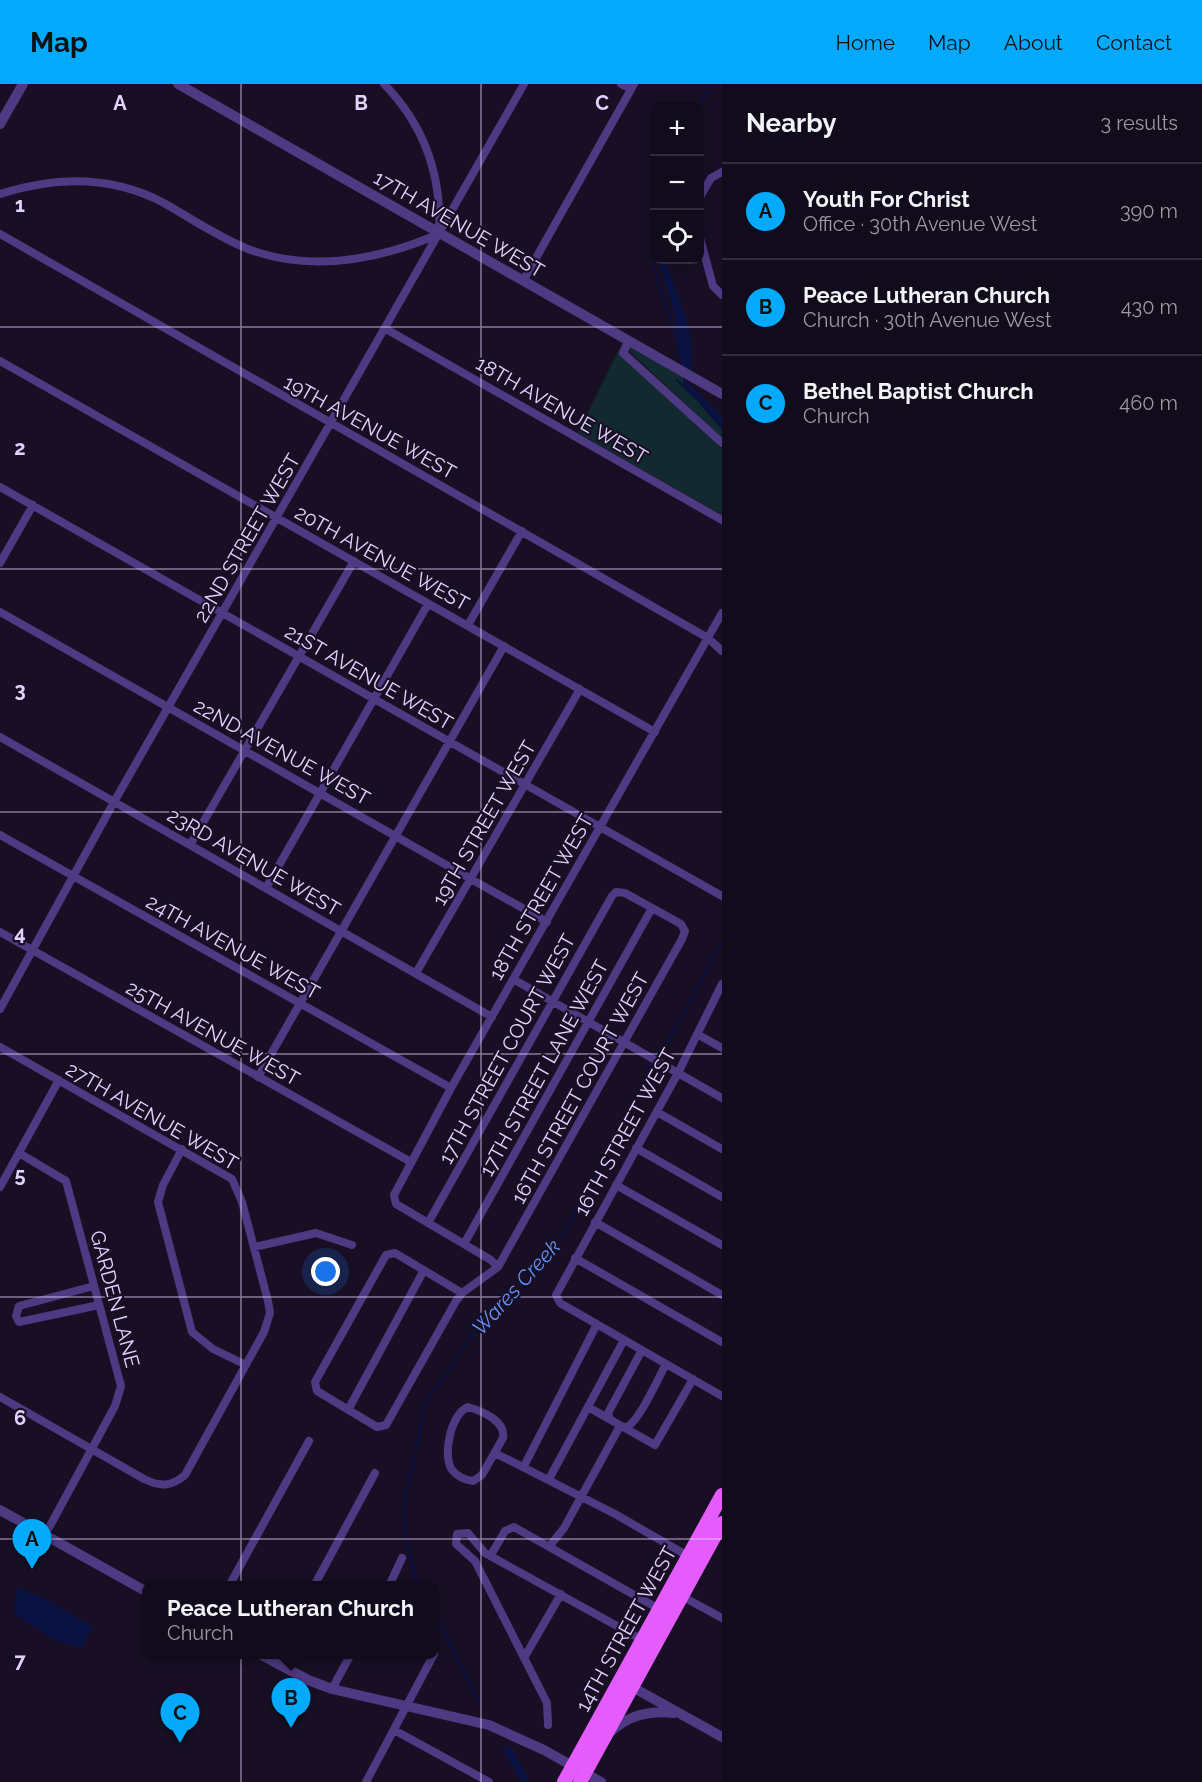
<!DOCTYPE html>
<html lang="en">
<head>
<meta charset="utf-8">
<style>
  :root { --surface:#120b1c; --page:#1b1425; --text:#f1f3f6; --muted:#9c9ba3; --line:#312b3b; --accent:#03aafb }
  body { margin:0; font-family:Raleway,sans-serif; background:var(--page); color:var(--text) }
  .controls { position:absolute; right:18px; top:18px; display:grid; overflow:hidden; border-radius:12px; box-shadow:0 3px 15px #0003 }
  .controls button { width:54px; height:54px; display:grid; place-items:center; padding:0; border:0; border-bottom:2px solid var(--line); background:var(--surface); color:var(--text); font:30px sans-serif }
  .you { position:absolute; left:326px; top:1188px; width:21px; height:21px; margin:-15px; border:4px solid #fff; border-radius:50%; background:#1a73e8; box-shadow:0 0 0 9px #1a73e833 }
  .badge { display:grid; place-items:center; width:39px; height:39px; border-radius:50%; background:var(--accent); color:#111; font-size:20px; font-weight:700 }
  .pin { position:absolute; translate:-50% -50px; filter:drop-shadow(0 2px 3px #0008) }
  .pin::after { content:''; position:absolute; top:32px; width:21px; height:18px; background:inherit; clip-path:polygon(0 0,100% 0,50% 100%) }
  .popup { position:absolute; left:142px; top:1497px; width:297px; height:78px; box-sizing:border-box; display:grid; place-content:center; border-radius:12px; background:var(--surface); filter:drop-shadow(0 2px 4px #0005); font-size:20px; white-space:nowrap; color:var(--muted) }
  .popup b { font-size:22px; color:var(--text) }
  .popup::after { content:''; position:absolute; left:50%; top:100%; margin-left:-12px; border:12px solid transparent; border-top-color:var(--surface) }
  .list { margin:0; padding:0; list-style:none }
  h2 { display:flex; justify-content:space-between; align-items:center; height:78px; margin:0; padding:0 24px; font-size:26px }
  h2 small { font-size:20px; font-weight:400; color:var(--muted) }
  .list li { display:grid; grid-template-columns:39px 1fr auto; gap:18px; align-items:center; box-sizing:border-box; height:96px; padding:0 24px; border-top:2px solid var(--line) }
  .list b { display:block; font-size:22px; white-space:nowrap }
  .list p { margin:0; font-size:20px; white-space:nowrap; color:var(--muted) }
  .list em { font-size:20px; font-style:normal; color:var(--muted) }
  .icon { flex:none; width:33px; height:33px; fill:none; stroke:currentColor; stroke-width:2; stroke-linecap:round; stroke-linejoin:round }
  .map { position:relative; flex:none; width:722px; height:1698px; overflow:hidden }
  header { display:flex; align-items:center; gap:36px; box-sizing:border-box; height:84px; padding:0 30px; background:var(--accent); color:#111 }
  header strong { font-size:28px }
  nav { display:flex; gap:33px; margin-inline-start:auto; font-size:21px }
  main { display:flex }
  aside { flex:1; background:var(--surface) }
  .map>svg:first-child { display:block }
</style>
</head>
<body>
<header>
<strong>Map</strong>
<nav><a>Home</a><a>Map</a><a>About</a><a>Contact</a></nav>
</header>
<main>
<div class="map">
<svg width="722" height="1698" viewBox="0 0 722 1698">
  <rect width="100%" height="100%" fill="#180f25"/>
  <path fill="#12292f" d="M622,259l-1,11 101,95v66l-144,-82z
    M629,263l54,30v7l39,46v8l-94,-88z"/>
  <path fill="#0a1242" d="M658,176h7c11,33 34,76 25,111l-8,-4 -9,-59z
    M683,293l39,39v14l-39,-47z
    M18,1503l30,13 45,27 -12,21 -26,-8 -42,-26z"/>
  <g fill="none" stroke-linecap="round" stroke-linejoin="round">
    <path stroke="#0a1242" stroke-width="2" d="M699,22l13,-22
      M653,120l1,-13
      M653,125c-1,17 -3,34 0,51 6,34 23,64 26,98
      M677,296l18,18
      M653,972l1,-3 10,-4 58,-107
      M420,1502l-6,-12 -11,-52 3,-28 20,-92 53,-77 49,-46 35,-44 79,-148 9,-25
      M435,1530l43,86"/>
    <path stroke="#0a1242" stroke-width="8" d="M508,1666l18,32"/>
    <path stroke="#4e3a83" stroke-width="8" d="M621,0l10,5
      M0,110c56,-18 111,-19 164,9 28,16 54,34 84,46 64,24 130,11 191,-15 3,-57 -14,-108 -55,-150
      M700,113l11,-19 11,-6
      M0,150l708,404 14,13
      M700,154l13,48 9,9
      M523,197l111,-197
      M386,245l336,191
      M628,258l-5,11 99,90
      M0,277l655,371
      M0,403l722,409
      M0,479l33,-58
      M0,528l547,310
      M468,541l54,-94
      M0,653l492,280
      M0,751l451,253
      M190,761l164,-284
      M266,804l162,-284
      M0,848l411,230
      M416,889l164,-284
      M513,895l209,119
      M722,900l-44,89 -122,222 4,8 162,93
      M0,925l114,-207 410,-718
      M697,950l25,14
      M0,963l232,132 10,23 26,99 2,12 -6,19 -79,143c-14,12 -24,12 -41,4l-144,-82
      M258,993l246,-431
      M657,1028l65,37
      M636,1064l86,49
      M182,1065l-19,36 -5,17 34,130 21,17 33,16
      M19,1069l47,28 55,205 -6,20 -70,129
      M616,1101l106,60
      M0,1103l59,-107
      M595,1138l127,73
      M428,1139l184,-327 4,-4 9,1 56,31 4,7 -3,8 -184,328 -36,26 -6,8 -70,124 -9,2 -60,-36 -2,-9 71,-127 9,-2 67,40
      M464,1160l188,-336
      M254,1163l62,-14 36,12
      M575,1174l147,84
      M498,1183l-7,-7 -95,-56 -2,-9 57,-107 271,-475
      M94,1202l-75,20 -3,10 3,6 80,-17
      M468,1323c14,4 38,14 35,31l-21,37 -9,6c-8,-1 -16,-5 -21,-11 -10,-14 -1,-57 16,-63z
      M588,1323l67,38 38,-66
      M348,1326l76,-140
      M610,1335l-2,-6 34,-63
      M625,1344c14,-5 33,-50 41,-64
      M495,1369l120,61 73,42
      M524,1382l73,-142
      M549,1395l75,-139
      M549,1463l15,-19 56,-102
      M491,1471l14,-24 9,-4 145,82
      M229,1502l80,-145
      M314,1502l61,-113
      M389,1502l13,-28
      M678,1510l44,24
      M524,1574l37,-64
      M332,1605l19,-35
      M548,1641l-1,-22 -72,-142 -19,-17 1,-10 11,-1 17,20 161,89
      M394,1646l95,52
      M366,1698l68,-128"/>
    <path stroke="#4e3a83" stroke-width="10" d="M178,0l544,310
      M0,40l23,-40
      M0,1426l147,82
      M260,1570l48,26 24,9 157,36 55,25 57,32
      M625,1599l97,54
      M609,1649c19,-18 40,-23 65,-20"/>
    <path stroke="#e55cfd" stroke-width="14" d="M564,1698l158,-287
      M580,1698l142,-259"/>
  </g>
  <path fill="none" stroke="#e2d3fe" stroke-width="1.5" stroke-opacity="0.55" d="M241,0v1698M481,0v1698M0,243h722M0,485h722M0,728h722M0,970h722M0,1213h722M0,1455h722"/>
  <g text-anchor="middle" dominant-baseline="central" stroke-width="4.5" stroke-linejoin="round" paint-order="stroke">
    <g font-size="20" fill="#e2d3fe" stroke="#180f25">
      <text transform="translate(459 140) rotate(30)">17TH AVENUE WEST</text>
      <text transform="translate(562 326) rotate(30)">18TH AVENUE WEST</text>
      <text transform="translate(370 343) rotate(29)">19TH AVENUE WEST</text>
      <text transform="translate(247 454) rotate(-60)">22ND STREET WEST</text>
      <text transform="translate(382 474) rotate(29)">20TH AVENUE WEST</text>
      <text transform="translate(369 593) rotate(30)">21ST AVENUE WEST</text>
      <text transform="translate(282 668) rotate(29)">22ND AVENUE WEST</text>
      <text transform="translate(484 739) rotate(-60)">19TH STREET WEST</text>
      <text transform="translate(254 778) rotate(30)">23RD AVENUE WEST</text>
      <text transform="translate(541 813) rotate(-60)">18TH STREET WEST</text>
      <text transform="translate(233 863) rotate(29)">24TH AVENUE WEST</text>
      <text transform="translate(213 949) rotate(29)">25TH AVENUE WEST</text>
      <text transform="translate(507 965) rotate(-61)">17TH STREET COURT WEST</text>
      <text transform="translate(544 984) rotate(-61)">17TH STREET LANE WEST</text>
      <text transform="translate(580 1004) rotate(-61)">16TH STREET COURT WEST</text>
      <text transform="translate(152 1032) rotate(30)">27TH AVENUE WEST</text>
      <text transform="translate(625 1048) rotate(-61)">16TH STREET WEST</text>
      <text transform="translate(115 1215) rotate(75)">GARDEN LANE</text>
      <text transform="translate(626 1545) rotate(-61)">14TH STREET WEST</text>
    </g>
    <g font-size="21" font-style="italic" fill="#6292fd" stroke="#180f25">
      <text transform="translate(516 1203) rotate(-48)">Wares Creek</text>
    </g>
  </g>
  <g font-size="20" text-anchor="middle" font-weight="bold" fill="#e2d3fe" stroke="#180f25" stroke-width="4.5" stroke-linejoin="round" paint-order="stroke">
    <text x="120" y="26">A</text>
    <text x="361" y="26">B</text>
    <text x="602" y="26">C</text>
    <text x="20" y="128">1</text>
    <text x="20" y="371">2</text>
    <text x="20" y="613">3</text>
    <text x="20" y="856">4</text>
    <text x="20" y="1098">5</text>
    <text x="20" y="1341">6</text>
    <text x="20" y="1584">7</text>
  </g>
</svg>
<div class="controls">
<button>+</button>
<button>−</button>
<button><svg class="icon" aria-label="locate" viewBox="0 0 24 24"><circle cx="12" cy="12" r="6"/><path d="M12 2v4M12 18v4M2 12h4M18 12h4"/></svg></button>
</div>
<div class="you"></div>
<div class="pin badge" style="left:32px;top:1485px">A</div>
<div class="pin badge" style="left:291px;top:1644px">B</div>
<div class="popup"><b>Peace Lutheran Church</b>Church</div>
<div class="pin badge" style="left:180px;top:1659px">C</div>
</div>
<aside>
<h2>Nearby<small>3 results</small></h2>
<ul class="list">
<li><span class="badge">A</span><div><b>Youth For Christ</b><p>Office · 30th Avenue West</p></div><em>390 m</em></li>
<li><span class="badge">B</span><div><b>Peace Lutheran Church</b><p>Church · 30th Avenue West</p></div><em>430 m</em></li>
<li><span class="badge">C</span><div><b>Bethel Baptist Church</b><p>Church</p></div><em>460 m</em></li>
</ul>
</aside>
</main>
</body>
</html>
